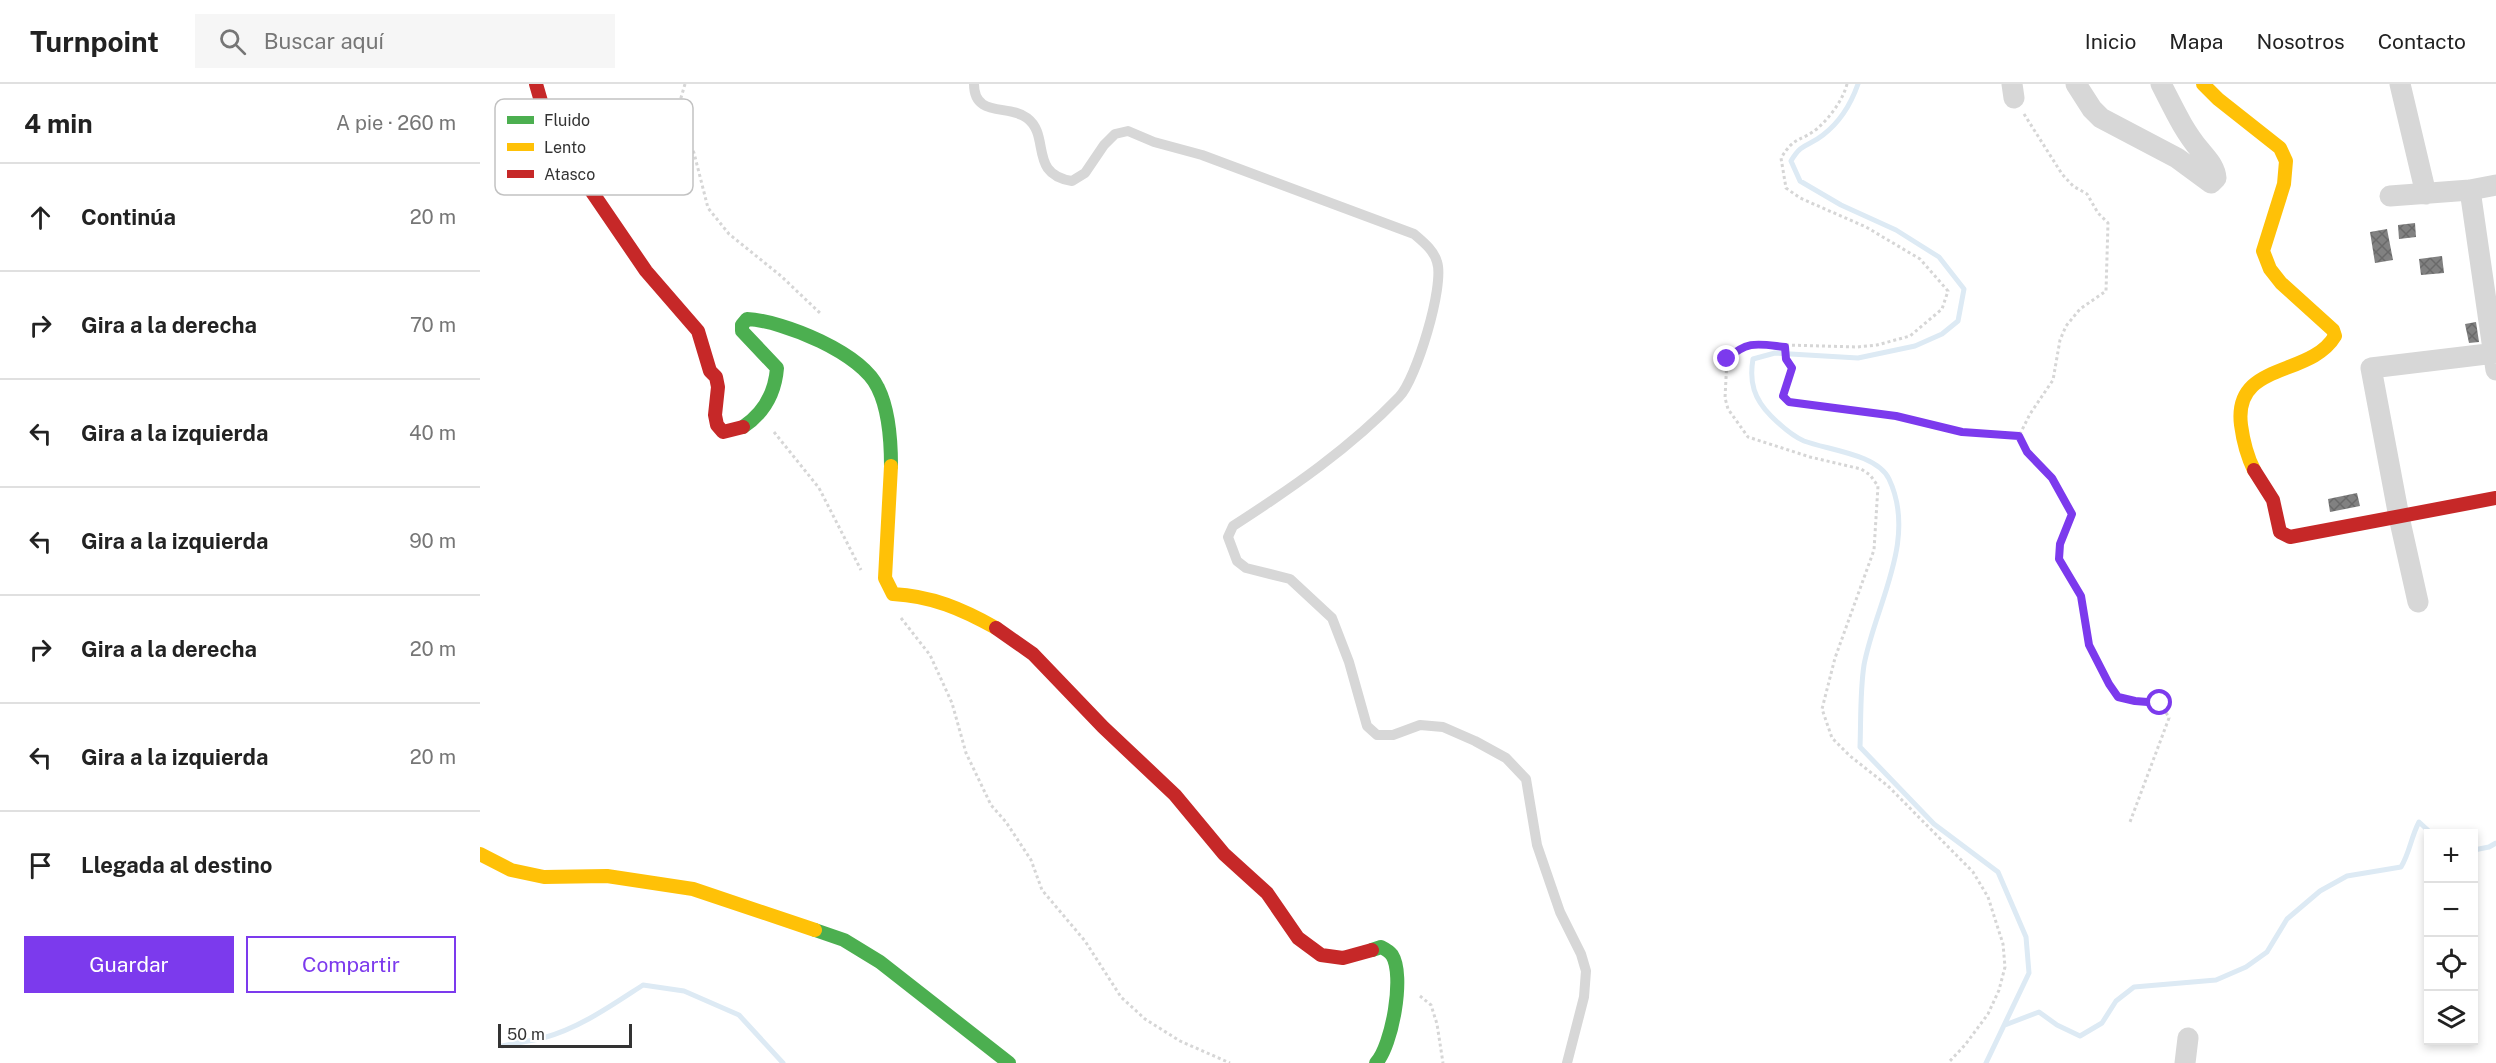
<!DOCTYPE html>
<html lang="es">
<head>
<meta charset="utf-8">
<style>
  :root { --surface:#fff; --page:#f6f6f6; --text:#222; --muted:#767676; --line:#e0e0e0; --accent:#7c3aed }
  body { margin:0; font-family:"Public Sans",sans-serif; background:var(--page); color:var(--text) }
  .controls { position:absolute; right:18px; bottom:18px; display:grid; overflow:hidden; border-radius:0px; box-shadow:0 3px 9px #0003 }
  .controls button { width:54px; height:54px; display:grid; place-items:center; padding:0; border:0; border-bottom:2px solid var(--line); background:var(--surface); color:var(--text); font:30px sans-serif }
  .scale { position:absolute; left:18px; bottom:15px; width:134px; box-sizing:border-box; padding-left:6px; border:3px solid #333; border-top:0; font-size:16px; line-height:21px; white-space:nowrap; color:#333; -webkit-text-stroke:4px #fff; paint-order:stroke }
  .stop { position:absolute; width:18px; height:18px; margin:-14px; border:4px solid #7c3aed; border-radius:50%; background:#fff }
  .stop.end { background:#7c3aed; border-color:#fff; box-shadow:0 2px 6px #0008 }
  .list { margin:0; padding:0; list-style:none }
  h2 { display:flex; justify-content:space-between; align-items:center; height:78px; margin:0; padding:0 24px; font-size:26px }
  h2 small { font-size:20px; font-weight:400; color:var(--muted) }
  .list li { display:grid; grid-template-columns:39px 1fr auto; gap:18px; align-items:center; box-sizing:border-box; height:108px; padding:0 24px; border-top:2px solid var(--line) }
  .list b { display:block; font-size:22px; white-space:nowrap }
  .list em { font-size:20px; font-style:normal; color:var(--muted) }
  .actions { display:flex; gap:12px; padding:18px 24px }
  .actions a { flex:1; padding:14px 0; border:2px solid var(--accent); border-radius:0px; text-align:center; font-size:21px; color:var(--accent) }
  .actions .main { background:var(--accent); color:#fff }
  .icon { flex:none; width:33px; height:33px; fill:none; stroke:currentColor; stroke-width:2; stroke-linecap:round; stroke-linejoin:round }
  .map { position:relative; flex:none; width:2016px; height:979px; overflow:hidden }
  header { display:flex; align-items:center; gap:36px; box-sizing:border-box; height:84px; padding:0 30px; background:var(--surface); border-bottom:2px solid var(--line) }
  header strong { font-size:28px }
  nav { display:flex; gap:33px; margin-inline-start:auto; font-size:21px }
  .search { width:420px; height:54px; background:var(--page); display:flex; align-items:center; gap:15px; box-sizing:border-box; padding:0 21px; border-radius:0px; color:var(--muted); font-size:22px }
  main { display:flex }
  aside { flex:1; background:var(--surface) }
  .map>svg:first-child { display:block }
</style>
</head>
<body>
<header>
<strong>Turnpoint</strong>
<div class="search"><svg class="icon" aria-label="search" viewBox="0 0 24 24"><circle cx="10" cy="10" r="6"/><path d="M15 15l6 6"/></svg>Buscar aquí</div>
<nav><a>Inicio</a><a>Mapa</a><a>Nosotros</a><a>Contacto</a></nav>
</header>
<main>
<aside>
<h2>4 min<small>A pie · 260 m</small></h2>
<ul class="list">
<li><svg class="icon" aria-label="ahead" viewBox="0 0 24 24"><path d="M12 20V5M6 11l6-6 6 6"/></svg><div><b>Continúa</b></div><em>20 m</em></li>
<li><svg class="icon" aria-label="right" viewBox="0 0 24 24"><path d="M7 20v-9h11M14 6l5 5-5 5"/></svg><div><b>Gira a la derecha</b></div><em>70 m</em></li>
<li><svg class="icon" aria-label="left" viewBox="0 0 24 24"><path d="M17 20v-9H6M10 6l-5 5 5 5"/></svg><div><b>Gira a la izquierda</b></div><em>40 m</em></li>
<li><svg class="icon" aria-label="left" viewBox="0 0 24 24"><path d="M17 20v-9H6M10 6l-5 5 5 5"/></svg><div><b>Gira a la izquierda</b></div><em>90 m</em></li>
<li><svg class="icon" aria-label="right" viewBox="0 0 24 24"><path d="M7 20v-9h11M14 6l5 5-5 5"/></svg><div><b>Gira a la derecha</b></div><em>20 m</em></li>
<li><svg class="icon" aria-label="left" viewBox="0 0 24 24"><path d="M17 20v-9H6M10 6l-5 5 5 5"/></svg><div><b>Gira a la izquierda</b></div><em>20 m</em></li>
<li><svg class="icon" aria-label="arrive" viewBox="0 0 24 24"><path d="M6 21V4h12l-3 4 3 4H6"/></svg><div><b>Llegada al destino</b></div></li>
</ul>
<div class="actions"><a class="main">Guardar</a><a>Compartir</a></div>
</aside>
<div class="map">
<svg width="2016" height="979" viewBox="0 0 2016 979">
  <defs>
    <pattern id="building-cross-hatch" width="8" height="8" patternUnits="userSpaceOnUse" patternTransform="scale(1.5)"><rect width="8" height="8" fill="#818181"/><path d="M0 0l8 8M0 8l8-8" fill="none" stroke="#6a6a6a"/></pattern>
  </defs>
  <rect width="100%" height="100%" fill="#fff"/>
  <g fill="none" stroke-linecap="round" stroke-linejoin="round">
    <path stroke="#ddeaf4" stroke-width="5" d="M1378,0c-7,20 -18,38 -35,51 -15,12 -21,7 -32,26l9,20 41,24 55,25 43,27 25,32 -6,32 -16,13 -27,12 -57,12 -83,-5 -22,6c-4,23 1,40 18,57 9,9 21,20 33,25 24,9 73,13 85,38 29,61 -14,126 -25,186 -4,26 -3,56 -4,82l74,77 64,48 28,65 3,36 -43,90
      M1994,766l15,-3 7,-4
      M1525,941l34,-13 18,13 23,11 22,-13 14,-22 18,-14 82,-7 30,-13 21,-15 20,-33 33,-28 27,-15 54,-9c9,-15 10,-30 18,-45l13,12
      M22,962c14,-3 28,-5 41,-8 37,-10 69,-33 100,-53l41,6 55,24 44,48"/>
  </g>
  <path fill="url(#building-cross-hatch)" d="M1935,139l1,14 -17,2 -1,-14z
    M1907,145l6,31 -18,3 -5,-31z
    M1962,172l2,17 -23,2 -2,-16z
    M1996,238l3,20 -10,1 -4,-19z
    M1877,409l3,13 -30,6 -2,-13z"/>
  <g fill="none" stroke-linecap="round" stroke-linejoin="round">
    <path stroke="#d6d6d6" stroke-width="3" stroke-dasharray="3 3" stroke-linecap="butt" d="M205,0l-9,31 18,38 14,55 21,26 52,42 40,38
      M1367,0c-4,16 -17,33 -29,44 -17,14 -23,7 -37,30l5,30 14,10 66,29 54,32 28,32 -6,18 -32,27 -33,9 -20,2 -106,-3 -12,4 -12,11 -2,39 3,11 20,28 62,20 51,12 9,6 8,11 -4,64 -39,108 -13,51 10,29 18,18 38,30 85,86 15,25 15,47 2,23 -6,23 -11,24 -23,31 -17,18
      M1544,30l38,60 11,12 14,8 11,19 10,10 -2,68 -26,18 -14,17 -6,14 -7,40 -23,34 -11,22 8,16 25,26 20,36 -12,30 -1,15 22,37 8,49 20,39 9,13 17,4 26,2 8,15 -39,104
      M1305,263l2,12 5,9 -9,28 6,6 107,14 66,16 57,4
      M294,348l45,56 42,82
      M421,534l29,37 22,48 14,50 25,52 15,17 25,38 11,30 43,51 36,56 24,22 35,22 50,22
      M940,912l11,9 6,19 6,39"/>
    <path stroke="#d7d7d7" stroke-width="10" d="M494,0c0,34 35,20 53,34 24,18 1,56 45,63l13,-8 19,-28 11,-11 13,-3 26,11 48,13 212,79c8,7 20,16 23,28 8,23 -21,118 -38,135 -49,51 -107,91 -166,129l-5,11 9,24 9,7 44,11 42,39 17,44 18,64 10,9h16l27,-10 23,2 32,14 31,17 20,21 11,66 23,67 21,42 5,17 -2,26 -17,66"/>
    <path stroke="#d7d7d7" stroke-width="21" d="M1532,0l2,14
      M1596,0l16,25 9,9 76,40 34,25 5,-5c-1,-12 -9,-19 -16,-28 -17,-20 -27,-43 -39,-66
      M1920,0l26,110
      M1990,106l26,180
      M1910,112l80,-6 26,-5
      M1938,518l-19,-85 -28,-149 125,-15
      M1705,979l3,-25"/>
    <path stroke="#4caf50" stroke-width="14" d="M263,343c21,-14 32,-34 34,-59l-35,-37v-6l5,-6c37,2 115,34 131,69 11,22 13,54 13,78
      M335,846l29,10 36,22 129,101
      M892,866l9,-3c4,2 8,4 11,8 13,20 0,91 -16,108"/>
    <path stroke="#ffc107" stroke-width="14" d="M1723,0l15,15 62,49 6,13 -2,23 -21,67 7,18 11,14 52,47 2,6c-25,42 -102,25 -94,89 2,15 6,31 13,45
      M411,382l-6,112 8,16c39,2 69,15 103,34
      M0,770l31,16 33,7 63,-1 86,13 122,41"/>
    <path stroke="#c62828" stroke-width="14" d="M56,0l11,38 15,26 84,123 52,60 12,40 6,6 2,10 -3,28 2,10 6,7 20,-5
      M1774,386l19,30 7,32 10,5 206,-39
      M516,544l37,26 70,73 72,68 49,59 43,39 31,45 23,17 22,3 29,-8"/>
  </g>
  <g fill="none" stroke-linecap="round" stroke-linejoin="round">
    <path stroke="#7c3aed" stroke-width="8" d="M1247,275c21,-19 31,-15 58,-12l1,12 6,9 -9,28 6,6 107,14 66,16 57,4 8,16 25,26 20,36 -12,30 -1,15 22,37 8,49 20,39 9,13 17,4 25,2"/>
  </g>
  <rect x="15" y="15" width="198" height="96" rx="9" fill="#fff" stroke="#c2c2c2" stroke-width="1.5"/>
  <rect x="27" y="32" width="27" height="8" fill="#4caf50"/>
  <rect x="27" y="59" width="27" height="8" fill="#ffc107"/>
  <rect x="27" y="86" width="27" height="8" fill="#c62828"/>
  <g font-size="16" fill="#333">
    <text x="64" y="42">Fluido</text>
    <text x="64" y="69">Lento</text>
    <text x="64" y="96">Atasco</text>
  </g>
</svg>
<div class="controls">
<button>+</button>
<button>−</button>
<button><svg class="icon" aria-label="locate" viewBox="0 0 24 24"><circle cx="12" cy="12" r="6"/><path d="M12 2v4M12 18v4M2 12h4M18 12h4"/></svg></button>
<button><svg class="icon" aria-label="layers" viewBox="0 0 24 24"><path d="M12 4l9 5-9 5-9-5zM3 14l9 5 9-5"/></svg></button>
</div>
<div class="scale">50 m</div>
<div class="stop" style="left:1680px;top:619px"></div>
<div class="stop end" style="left:1247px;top:275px"></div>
</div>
</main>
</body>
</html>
